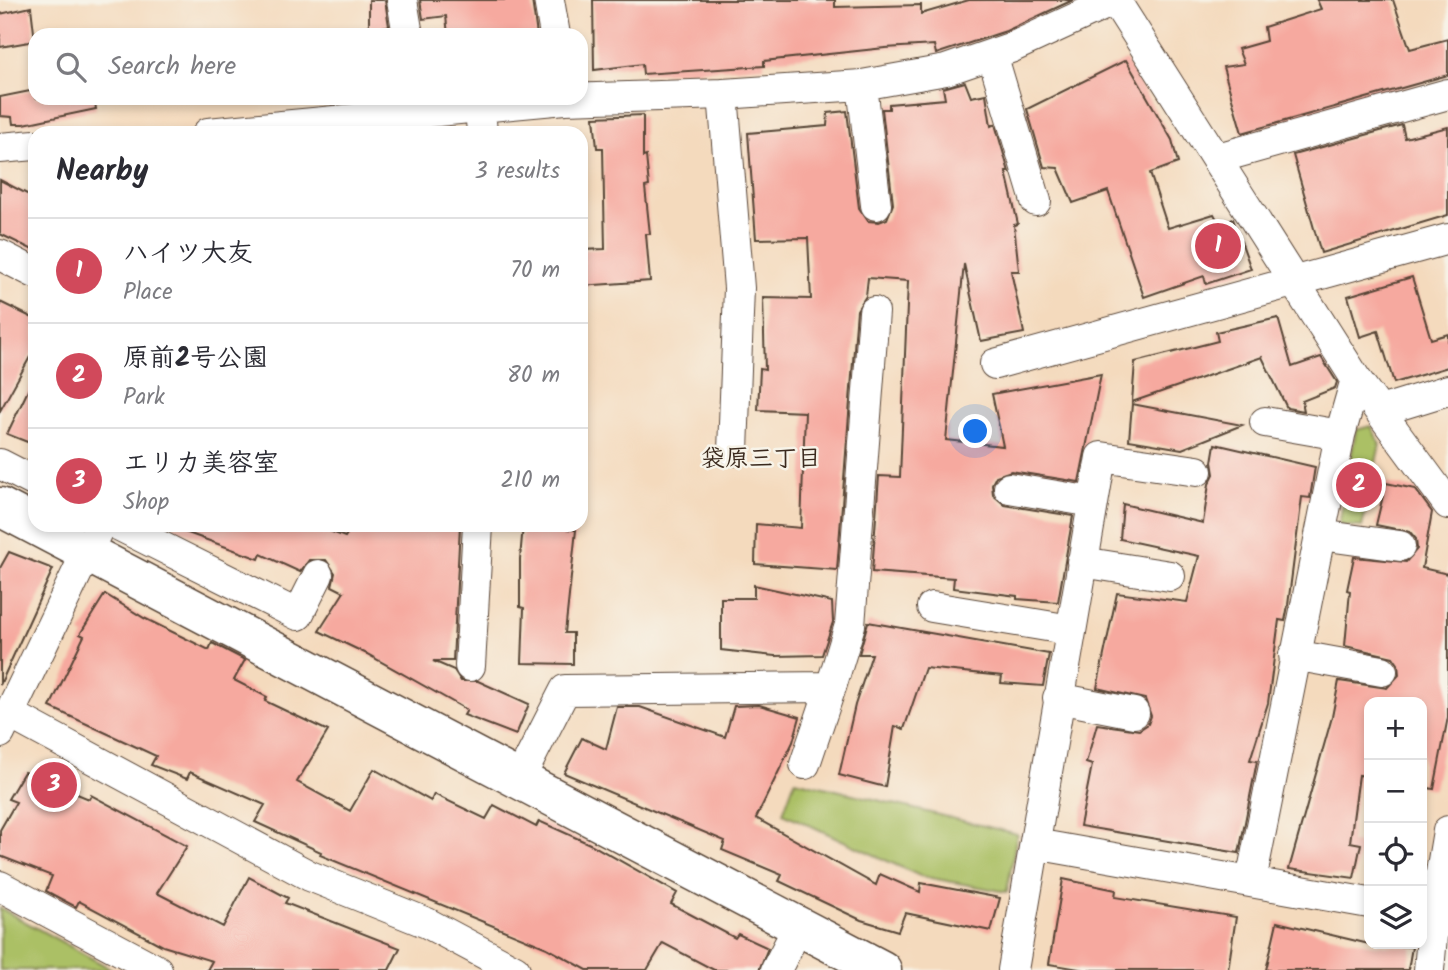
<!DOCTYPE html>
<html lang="en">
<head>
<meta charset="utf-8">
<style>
  :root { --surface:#fff; --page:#f7f7f7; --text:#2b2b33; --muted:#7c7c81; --line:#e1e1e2; --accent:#d1495b }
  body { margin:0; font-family:Kalam,"Klee One",sans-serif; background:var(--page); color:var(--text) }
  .controls { position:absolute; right:21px; bottom:21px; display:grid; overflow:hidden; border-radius:14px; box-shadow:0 4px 10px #0003 }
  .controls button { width:63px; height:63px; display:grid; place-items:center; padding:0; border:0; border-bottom:2px solid var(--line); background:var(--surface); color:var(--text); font:35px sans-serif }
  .you { position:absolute; left:976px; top:432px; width:24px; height:24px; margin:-18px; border:5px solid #fff; border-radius:50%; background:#1a73e8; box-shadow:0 0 0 10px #1a73e833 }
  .badge { display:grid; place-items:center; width:46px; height:46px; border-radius:50%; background:var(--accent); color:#fff; font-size:23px; font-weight:700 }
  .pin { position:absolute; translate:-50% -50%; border:4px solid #fff; box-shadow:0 2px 7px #0006 }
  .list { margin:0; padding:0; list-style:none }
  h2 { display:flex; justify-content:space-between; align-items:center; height:91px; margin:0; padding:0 28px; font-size:30px }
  h2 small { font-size:23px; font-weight:400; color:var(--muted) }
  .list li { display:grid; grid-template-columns:46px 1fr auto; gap:21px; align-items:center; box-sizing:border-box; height:105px; padding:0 28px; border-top:2px solid var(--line) }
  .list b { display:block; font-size:26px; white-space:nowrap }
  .list p { margin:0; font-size:23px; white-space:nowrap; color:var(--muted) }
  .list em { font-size:23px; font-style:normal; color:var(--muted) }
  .icon { flex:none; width:38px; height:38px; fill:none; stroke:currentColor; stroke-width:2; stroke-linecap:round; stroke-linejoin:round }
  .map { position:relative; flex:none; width:1448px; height:970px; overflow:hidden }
  .search { position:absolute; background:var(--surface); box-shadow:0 4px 10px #0003; left:28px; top:28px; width:560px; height:77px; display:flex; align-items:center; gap:18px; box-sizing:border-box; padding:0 24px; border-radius:21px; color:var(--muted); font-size:26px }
  .panel { position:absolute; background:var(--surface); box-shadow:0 4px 10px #0003; left:28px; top:126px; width:560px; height:406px; border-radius:21px }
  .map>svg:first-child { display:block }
</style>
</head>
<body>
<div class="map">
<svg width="1448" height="970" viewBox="0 0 1448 970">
  <rect width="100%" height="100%" fill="#f7f3e8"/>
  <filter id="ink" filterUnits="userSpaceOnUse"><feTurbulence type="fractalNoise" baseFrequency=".0143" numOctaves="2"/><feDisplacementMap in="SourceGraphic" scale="14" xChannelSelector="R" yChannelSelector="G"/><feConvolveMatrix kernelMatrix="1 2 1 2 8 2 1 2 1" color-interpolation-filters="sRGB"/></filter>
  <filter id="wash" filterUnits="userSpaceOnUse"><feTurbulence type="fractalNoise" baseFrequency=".00686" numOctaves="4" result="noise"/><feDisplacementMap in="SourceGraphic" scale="28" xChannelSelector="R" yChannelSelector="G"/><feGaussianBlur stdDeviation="1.57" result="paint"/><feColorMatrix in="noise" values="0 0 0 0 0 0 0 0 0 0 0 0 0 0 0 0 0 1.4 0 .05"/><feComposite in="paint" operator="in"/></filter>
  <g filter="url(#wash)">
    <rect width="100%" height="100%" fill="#f4dabd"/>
    <path fill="#abc065" stroke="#737542" stroke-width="2" d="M1371,426l9,18 -18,83 -23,-2 17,-95z
      M795,780l222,54 -10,58 -87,-16 -137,-63z
      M0,908l113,62h-113z"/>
    <g id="blocks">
      <path fill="#f6a99f" d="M369,0h16l4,26 -20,3z
        M420,0h112l5,35h-89l-2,-19 -23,3z
        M593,0h242v7l86,-2v9l48,-14h104l-67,31 -70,23 -2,-9 -49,3 -121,13v5l-121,8 -1,-10 -48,6z
        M1317,0h76l17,49 38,-10v36l-206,58 -19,-66 21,-3 -6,-15 28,-8 -2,-14 57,-18z
        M31,7l4,34 -35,6v-33z
        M1126,60l46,80 6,23 -28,10 18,55 46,-14 6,11 13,-6 18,50 -45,15 -2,-8 -60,21 -36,-106 -35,12 -15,-35 -14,-1 -17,-58z
        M965,82l6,15 15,-3 5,32 4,-2 14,48h-3l12,52 -4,1 5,46h-8l13,62 -43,8 -17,-77 -18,176 57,6 -11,-52 109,-20 -22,108 -68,-11 -15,5 -4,8 1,11 12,10 68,11 -15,86 -41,-3v-3l-64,-8 1,-10 -82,-6 7,-96 21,1 8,-196 -40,-3 -2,18 -9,14 -20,260 -82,-6 1,-40 45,4 4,-116 -47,-2 2,-41 5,1 -2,-72 48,1 -3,-61 -52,1 -8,-106 79,-7 1,-13 19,-2 12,97 9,13 11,1 8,-3 6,-15 -11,-95h7v-5l56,-5 -2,-11z
        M35,90v8h59l2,11 -72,15h-11l-1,-7 -12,-1v-19z
        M643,115v42l3,-1 3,30 -4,1 5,47h-4l4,47 -69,5v-36l24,-1 -2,-101h-6l-3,-31z
        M1402,125l3,13 43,-11v88l-127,38 -28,-98z
        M0,180l35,18v53l-35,-17z
        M1412,277l19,62 17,-5v33l-54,16 -16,-52 -18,6 -12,-41z
        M0,302l35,17v29l-35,63z
        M1278,318l14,49 29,-10 16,25 -2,6 -33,13 2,10 -17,-3 -25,-51 -130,45 3,-40 83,-21 -2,-9z
        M35,376v69l-28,-11z
        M1132,404l110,21 -60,24 -53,-9z
        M1215,444l100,23 -5,31 -8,-1 -14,108 -3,16 -6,-1 -11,83 -18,57 7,1 -18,92 -159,-27 12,-61 -6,-2 11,-39 42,6 9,-6 3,-8 -6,-17 -48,-11 20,-95 70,9 12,-46 -79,-17 3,-35 80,19 6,-39 5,-10 -2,-12z
        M1386,483l29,6 17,23 -10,56 26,6v143l-14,72 -12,-2v-85h-53v56l-3,18 -7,-1 -9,67 11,2 -7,34 -65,-9 43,-152 7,-36 48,7 12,-13 -1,-11 -5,-7 -48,-11 5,-55 -3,-1 7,-33 52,5 11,-13 -1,-10 -6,-7 -34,-7z
        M174,525h140l31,12 8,-12h107l-7,136h-20l21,9 7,11h17l51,23 -13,31 -52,-20 3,-5 -100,-56 -48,-23 25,-39 -12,-6 3,-13 -9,-13h-17l-9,12 -39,-18 -2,5 -85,-31z
        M523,525l53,5 -11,103h8v31l-51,-1 2,-55 -4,-1v-48z
        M9,552l44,17 -53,116v-117z
        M754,585l78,17 1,20 -11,33 -47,1 -54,-6v-52h33z
        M105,594l39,24 65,32 3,-7 33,17 -11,20 33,17 -2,4 63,30 -31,51 53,29 24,-42 57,32 3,-7 52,25 8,-14 42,22 3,-6 53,24 85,48 -6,11 64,34 3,-4 30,14 -9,22h-45l-51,-27 -16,27h-60l-40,-22 -227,-93 1,-3 -66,-30 10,-17 -75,-33 -3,7 -36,-14 5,-9 -106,-49 34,-71 -4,-2z
        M868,622l181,32 -6,32 -42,-3 1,-7 -77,-8 -21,61 -9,-3 -10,61 -46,-12 16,-70 17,-51h-13z
        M759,705l41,12 -7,25 -37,76 120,67 4,-11 40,18 1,-9 79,15 -9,33 -86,-18 -7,18 -37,-11 -82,-39 3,-6 -60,-25 3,-9 -161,-68 18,-35 24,11 11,-42h23l85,30 9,-31z
        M24,772l65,27 2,-4 96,51 -30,47 66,34 26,-50 39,21 -3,5 115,45 -11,22h-182l5,-9 -49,-15 -84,-45 -3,6 -30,-16 6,-15 -52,-20v-26l16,-28 -8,-3z
        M1063,879l53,11 -1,7 121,20 -8,53h-143l-36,-6z
        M1277,922l92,22 43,3 -4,23h-142z"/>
    </g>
  </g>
  <g filter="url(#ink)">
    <use href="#blocks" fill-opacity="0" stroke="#574436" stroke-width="2"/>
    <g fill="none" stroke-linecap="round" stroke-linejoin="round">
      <defs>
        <path id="street" d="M402,0l6,35
          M549,0l6,35
          M1115,0l241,379 92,125
          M992,54l44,147
          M862,85l14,120
          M723,94l16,194 -6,163
          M480,108l2,25
          M208,133l357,-34 158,-5 139,-9 84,-15 67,-23 102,-47
          M0,148l35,-3
          M1218,158l230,-64
          M0,255l35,18
          M995,364l453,-125
          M1380,411l68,-21
          M1265,422l75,13
          M0,464l35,18
          M1009,488l84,14
          M118,525l180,90 20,-40
          M1320,535l80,11
          M1082,562l88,14
          M932,607l139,23
          M1294,655l88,16
          M470,666l8,-141
          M1058,698l76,15
          M10,714l300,162 117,47 88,47
          M0,733l100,-208
          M805,764l26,-77
          M519,780l46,-90 266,-3 19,-62 24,-313
          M1035,844l334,59
          M1251,881l89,-446 16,-56
          M0,886l157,84
          M776,970l22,-43
          M1013,970l88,-513 96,14
          M1429,970l5,-56 14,-83"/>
        <path id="secondary" d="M0,507l882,463"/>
      </defs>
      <use href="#street" stroke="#574436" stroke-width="32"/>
      <use href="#secondary" stroke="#574436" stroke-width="41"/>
      <use href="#street" stroke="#fff" stroke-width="30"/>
      <use href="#secondary" stroke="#fff" stroke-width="38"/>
    </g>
  </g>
  <g text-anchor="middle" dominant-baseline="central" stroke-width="5" stroke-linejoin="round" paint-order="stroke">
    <g font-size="24" font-weight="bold" fill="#3b2a1e" stroke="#f7f3e8">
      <text x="761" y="459">袋原三丁目</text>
    </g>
  </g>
</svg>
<div class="controls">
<button>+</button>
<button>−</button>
<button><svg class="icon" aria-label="locate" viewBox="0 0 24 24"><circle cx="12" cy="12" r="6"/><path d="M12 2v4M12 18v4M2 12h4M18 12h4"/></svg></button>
<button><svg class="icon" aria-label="layers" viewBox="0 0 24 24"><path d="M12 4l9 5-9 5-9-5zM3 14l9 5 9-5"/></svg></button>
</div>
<div class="you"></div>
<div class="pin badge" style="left:1218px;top:246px">1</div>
<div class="pin badge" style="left:1359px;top:485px">2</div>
<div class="pin badge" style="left:54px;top:785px">3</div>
<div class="search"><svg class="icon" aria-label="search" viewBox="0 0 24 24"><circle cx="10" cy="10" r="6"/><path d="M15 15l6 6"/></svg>Search here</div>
<section class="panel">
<h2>Nearby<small>3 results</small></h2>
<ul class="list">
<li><span class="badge">1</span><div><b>ハイツ大友</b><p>Place</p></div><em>70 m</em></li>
<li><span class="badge">2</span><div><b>原前2号公園</b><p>Park</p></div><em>80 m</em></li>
<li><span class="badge">3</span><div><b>エリカ美容室</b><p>Shop</p></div><em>210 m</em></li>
</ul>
</section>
</div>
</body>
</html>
